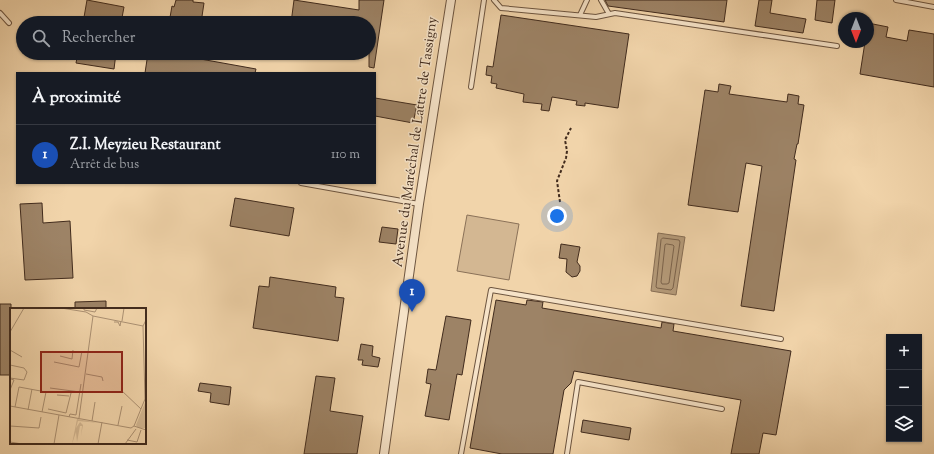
<!DOCTYPE html>
<html lang="fr">
<head>
<meta charset="utf-8">
<style>
  :root { --surface:#171b24; --page:#20242c; --text:#f1f3f6; --muted:#9ea1a6; --line:#363941; --accent:#0f766e }
  body { margin:0; font-family:"Sorts Mill Goudy",serif; background:var(--page); color:var(--text) }
  .controls { position:absolute; right:12px; bottom:12px; display:grid; overflow:hidden; border-radius:0px; box-shadow:0 1px 3px #0004 }
  .controls button { width:36px; height:36px; display:grid; place-items:center; padding:0; border:0; border-bottom:1px solid var(--line); background:var(--surface); color:var(--text); font:20px sans-serif }
  .compass { position:absolute; left:838px; top:12px; width:36px; height:36px; border-radius:50%; background:var(--surface); box-shadow:0 1px 3px #0004; rotate:180deg }
  .you { position:absolute; left:557px; top:216px; width:14px; height:14px; margin:-10px; border:3px solid #fff; border-radius:50%; background:#1a73e8; box-shadow:0 0 0 6px #1a73e833 }
  .badge { display:grid; place-items:center; width:26px; height:26px; border-radius:50%; background:var(--accent); color:#fff; font-size:13px; font-weight:700 }
  .pin { position:absolute; translate:-50% -33px; filter:drop-shadow(0 1px 2px #0008) }
  .pin::after { content:''; position:absolute; top:21px; width:14px; height:12px; background:inherit; clip-path:polygon(0 0,100% 0,50% 100%) }
  .list { margin:0; padding:0; list-style:none }
  h2 { display:flex; justify-content:space-between; align-items:center; height:52px; margin:0; padding:0 16px; font-size:17px }
  h2 small { font-size:13px; font-weight:400; color:var(--muted) }
  .list li { display:grid; grid-template-columns:26px 1fr auto; gap:12px; align-items:center; box-sizing:border-box; height:60px; padding:0 16px; border-top:1px solid var(--line) }
  .list b { display:block; font-size:15px; white-space:nowrap }
  .list p { margin:0; font-size:13px; white-space:nowrap; color:var(--muted) }
  .list em { font-size:13px; font-style:normal; color:var(--muted) }
  .icon { flex:none; width:22px; height:22px; fill:none; stroke:currentColor; stroke-width:2; stroke-linecap:round; stroke-linejoin:round }
  .map { position:relative; flex:none; width:934px; height:454px; overflow:hidden }
  .search { position:absolute; background:var(--surface); box-shadow:0 1px 3px #0004; left:16px; top:16px; width:360px; height:44px; display:flex; align-items:center; gap:10px; box-sizing:border-box; padding:0 14px; border-radius:22px; color:var(--muted); font-size:15px }
  .panel { position:absolute; background:var(--surface); box-shadow:0 1px 3px #0004; left:16px; top:72px; width:360px; height:112px; border-radius:0px }
  .map>svg:first-child { display:block }
</style>
</head>
<body>
<div class="map">
<svg width="934" height="454" viewBox="0 0 934 454">
  <rect width="100%" height="100%" fill="#f1d4aa"/>
  <filter id="stains"><feTurbulence type="fractalNoise" baseFrequency=".005" numOctaves="4"/><feColorMatrix values="0 0 0 0 .2 0 0 0 0 .09 0 0 0 0 .02 0 0 0 .5 -.17"/></filter>
  <radialGradient id="worn" r=".72"><stop offset=".6" stop-color="#630" stop-opacity="0"/><stop offset="1" stop-color="#630" stop-opacity=".3"/></radialGradient>
  <path fill="#d3b792" stroke="#8a7158" d="M467,215l52,9 -10,56 -52,-9z"/>
  <path fill="#b59b7a" stroke="#876e55" d="M658,233l27,4 -9,58 -25,-4z"/>
  <g fill="none" stroke-linecap="round" stroke-linejoin="round">
    <path stroke="#7b634c" stroke-width="1" d="M663,238l16,2 1,2 -7,46 -2,2 -14,-2 -1,-1 5,-47z
      M667,244l6,1 1,1 -5,37 -2,1h-5l-1,-2 4,-37z"/>
  </g>
  <path fill="#9d8366" stroke="#412b1d" d="M87,0l37,7 -3,16h-38z
    M176,0h17v2l11,1 -3,20 -14,-2 -1,2h-17l3,-17 2,1z
    M294,0l65,10v-10h25l-10,68 -5,-1v-44h-78z
    M605,0h122l-3,22 -116,-16z
    M759,0h13l-2,13 36,6 -3,14 -48,-7z
    M817,0h18l-3,23 -17,-3z
    M501,15l128,19 -11,74 -33,-5v3l-9,-1 1,-4 -25,-4 -3,14 -8,-1 1,-6 -19,-2 1,-8 -28,-6 1,-4 -6,-1 1,-7 -6,-1 1,-9 6,1z
    M868,23l20,4 -2,10 21,4 2,-11 25,4v53l-74,-13 5,-32h3z
    M78,53h38l-2,16 -38,-6z
    M148,53h19l89,16 -1,4h-110z
    M719,84l12,2 -2,8 58,8 1,-8 11,2 -1,8 6,1 -6,39h-1l-3,15 2,1 -22,151 -33,-5 21,-140 -16,-3 -8,49 -50,-7 17,-115 13,2z
    M375,98l42,7 -4,18 -38,-7z
    M235,198l59,10 -5,28 -59,-10z
    M42,203l1,20 27,-2 3,57 -48,2 -5,-76z
    M382,227l16,2 -2,15 -17,-2z
    M561,244l19,3 -3,15 3,4v5l-3,5 -5,1 -6,-5 1,-13 -8,-1z
    M270,277l66,10 -1,10 9,1 -6,43 -85,-13 6,-42 10,1z
    M496,300l30,5 1,-5 16,2 -1,6 119,20 1,-6 12,2 -1,7 118,20 -15,84 -13,-2 -4,21h-28l10,-54 -167,-29 -3,12 -7,7 -11,64h-51l-32,-6z
    M106,301v8h-31v-7z
    M0,304h11v71h-11z
    M446,316l25,4 -9,55 -5,-1 -8,46 -24,-4 6,-32 -5,-1 2,-14 8,1z
    M361,344l12,2 -1,10 8,2 -2,9 -16,-2 1,-5h-5z
    M316,376l19,2 -5,33 33,5 -6,38h-53z
    M200,383l31,4 -2,18 -19,-3 1,-9 -13,-2z
    M583,420l48,8 -2,12 -48,-8z"/>
  <g fill="none" stroke-linecap="round" stroke-linejoin="round">
    <defs>
      <path id="lane" d="M494,0l7,8 95,9 19,-4 222,33
        M601,0l8,14
        M896,0l38,7
        M0,13l9,10
        M580,15l7,-15
        M471,87l13,-87
        M301,183l118,21
        M461,454l30,-164 290,49
        M567,454l11,-72 144,27"/>
      <path id="street" d="M384,454l35,-250 32,-204"/>
    </defs>
    <use href="#lane" stroke="#6d5540" stroke-width="6"/>
    <use href="#street" stroke="#6d5540" stroke-width="10"/>
    <path stroke="#412b1d" stroke-width="2" stroke-dasharray="3 2" stroke-linecap="butt" d="M560,202l-3,-21 9,-23 1,-7 -2,-11 6,-12"/>
    <use href="#lane" stroke="#f6e3c8" stroke-width="4"/>
    <use href="#street" stroke="#f6e3c8" stroke-width="8"/>
  </g>
  <g text-anchor="middle" dominant-baseline="central" stroke-width="3" stroke-linejoin="round" paint-order="stroke">
    <g font-size="14" fill="#412b1d" stroke="#f6e3c8">
      <text transform="translate(416 142) rotate(-82)">Avenue du Maréchal de Lattre de Tassigny</text>
    </g>
  </g>
  <g transform="translate(10 308)">
    <rect width="136" height="136" fill="#f1d4aa"/>
    <path d="M136,92v28h-8l-2,-3zM67,111l22,4 -21,-2 -2,7 4,-6 3,3 -2,11 1,-10h-2l-3,16 -1,-10 -4,12z" fill="#d3b792"/>
    <path fill="none" stroke="#ab9072" stroke-width="1" d="M51,0l25,4 7,4M74,0v2l11,2 2,-4M112,13l2,-13M104,14h4l2,4 1,-5M0,24l14,-24M0,42l12,7M50,48l12,3 1,-9M44,54l25,5 3,-16M0,57l14,3 3,4 -3,8 -14,-2M76,66l16,3 1,4M40,80l30,4M0,82l4,-10 -3,-1M111,82l20,19M47,87l12,1M0,98l121,22 3,-2 12,4M5,99l4,-20 27,5 -4,20M38,101l18,4 5,-20M18,102l4,-21M59,109l1,-3 6,1 5,-31M69,110l14,-102 50,10 3,-6M82,113l3,-19M108,117l4,-19M0,118l29,2 2,-11M124,118l11,-27 -2,-73M117,132l10,2 4,-12M0,134l12,2M44,136l5,-29M88,136l4,-22M115,136l11,-15"/>
    <path fill="#8f2418" fill-opacity="0.15" stroke="#8f2418" stroke-width="2" d="M31,44h81v40h-81z"/>
    <rect width="136" height="136" fill="none" stroke="#412b1d" stroke-width="2"/>
  </g>
  <rect width="100%" height="100%" filter="url(#stains)"/>
  <rect width="100%" height="100%" fill="url(#worn)"/>
</svg>
<div class="controls">
<button>+</button>
<button>−</button>
<button><svg class="icon" aria-label="layers" viewBox="0 0 24 24"><path d="M12 4l9 5-9 5-9-5zM3 14l9 5 9-5"/></svg></button>
</div>
<svg class="compass" viewBox="-18 -18 36 36"><path d="M0-13l5 13h-10z" fill="#e53935"/><path d="M0 13l5-13h-10z" fill="#9ea1a6"/></svg>
<div class="you"></div>
<div class="pin badge" style="left:412px;top:312px;background:#1a4fb4">1</div>
<div class="search"><svg class="icon" aria-label="search" viewBox="0 0 24 24"><circle cx="10" cy="10" r="6"/><path d="M15 15l6 6"/></svg>Rechercher</div>
<section class="panel">
<h2>À proximité<small></small></h2>
<ul class="list">
<li><span class="badge" style="background:#1a4fb4">1</span><div><b>Z.I. Meyzieu Restaurant</b><p>Arrêt de bus</p></div><em>110 m</em></li>
</ul>
</section>
</div>
</body>
</html>
